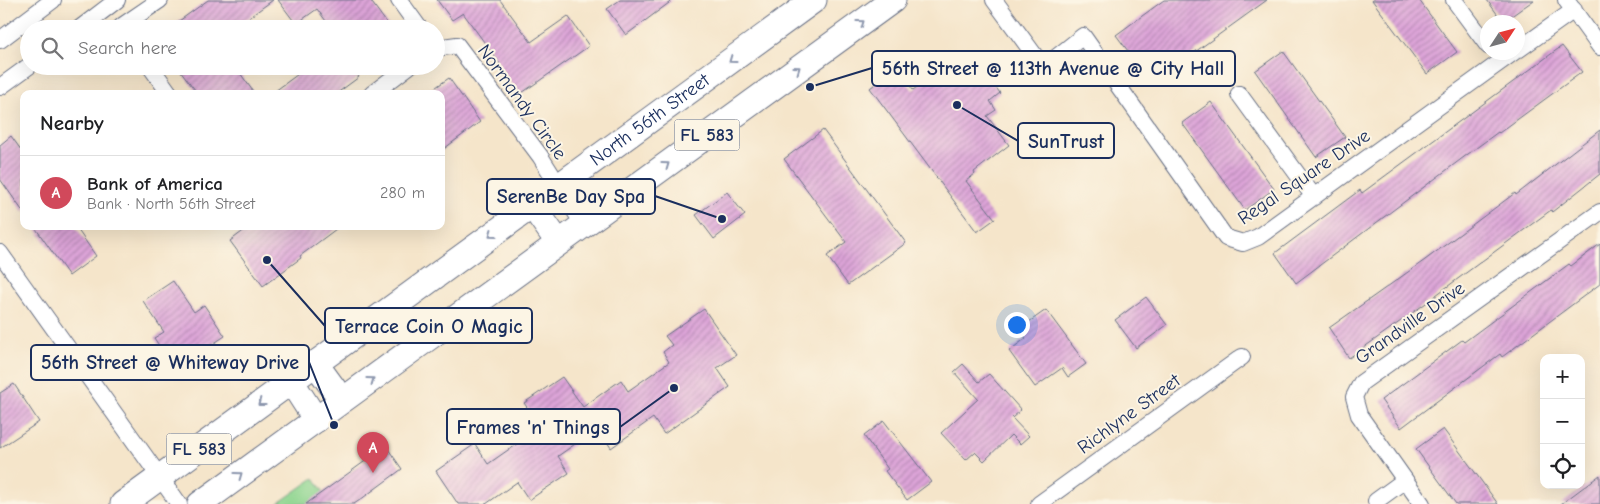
<!DOCTYPE html>
<html lang="en">
<head>
<meta charset="utf-8">
<style>
  :root { --surface:#fff; --page:#f6f6f6; --text:#202124; --muted:#757577; --line:#e0e0e0; --accent:#d1495b }
  body { margin:0; font-family:"Comic Neue",sans-serif; background:var(--page); color:var(--text) }
  .controls { position:absolute; right:15px; bottom:15px; display:grid; overflow:hidden; border-radius:10px; box-shadow:0 5px 20px #0002 }
  .controls button { width:45px; height:45px; display:grid; place-items:center; padding:0; border:0; border-bottom:1px solid var(--line); background:var(--surface); color:var(--text); font:25px sans-serif }
  .compass { position:absolute; left:1480px; top:15px; width:45px; height:45px; border-radius:50%; background:var(--surface); box-shadow:0 5px 20px #0002; rotate:54deg }
  .you { position:absolute; left:1016px; top:324px; width:18px; height:18px; margin:-12px; border:4px solid #fff; border-radius:50%; background:#1a73e8; box-shadow:0 0 0 8px #1a73e833 }
  .badge { display:grid; place-items:center; width:32px; height:32px; border-radius:50%; background:var(--accent); color:#fff; font-size:16px; font-weight:700 }
  .pin { position:absolute; translate:-50% -41px; filter:drop-shadow(0 1px 2px #0008) }
  .pin::after { content:''; position:absolute; top:26px; width:18px; height:15px; background:inherit; clip-path:polygon(0 0,100% 0,50% 100%) }
  .list { margin:0; padding:0; list-style:none }
  h2 { display:flex; justify-content:space-between; align-items:center; height:65px; margin:0; padding:0 20px; font-size:21px }
  h2 small { font-size:16px; font-weight:400; color:var(--muted) }
  .list li { display:grid; grid-template-columns:32px 1fr auto; gap:15px; align-items:center; box-sizing:border-box; height:75px; padding:0 20px; border-top:1px solid var(--line) }
  .list b { display:block; font-size:19px; white-space:nowrap }
  .list p { margin:0; font-size:16px; white-space:nowrap; color:var(--muted) }
  .list em { font-size:16px; font-style:normal; color:var(--muted) }
  .icon { flex:none; width:28px; height:28px; fill:none; stroke:currentColor; stroke-width:2; stroke-linecap:round; stroke-linejoin:round }
  .map { position:relative; flex:none; width:1600px; height:504px; overflow:hidden }
  .search { position:absolute; background:var(--surface); box-shadow:0 5px 20px #0002; left:20px; top:20px; width:425px; height:55px; display:flex; align-items:center; gap:12px; box-sizing:border-box; padding:0 18px; border-radius:28px; color:var(--muted); font-size:19px }
  .panel { position:absolute; background:var(--surface); box-shadow:0 5px 20px #0002; left:20px; top:90px; width:425px; height:140px; border-radius:10px }
  .map>svg:first-child { display:block }
</style>
</head>
<body>
<div class="map">
<svg width="1600" height="504" viewBox="0 0 1600 504">
  <defs>
    <pattern id="building-hatch" width="6" height="6" patternUnits="userSpaceOnUse" patternTransform="scale(1.25)"><rect width="6" height="6" fill="#dda4d8"/><path d="M-1 1l2-2M0 6l6-6M5 7l2-2" fill="none" stroke="#b286b2"/></pattern>
  </defs>
  <rect width="100%" height="100%" fill="#fcf5e5"/>
  <filter id="ink" filterUnits="userSpaceOnUse"><feTurbulence type="fractalNoise" baseFrequency=".02" numOctaves="2"/><feDisplacementMap in="SourceGraphic" scale="10" xChannelSelector="R" yChannelSelector="G"/><feConvolveMatrix kernelMatrix="1 2 1 2 8 2 1 2 1" color-interpolation-filters="sRGB"/></filter>
  <filter id="wash" filterUnits="userSpaceOnUse"><feTurbulence type="fractalNoise" baseFrequency=".0096" numOctaves="4" result="noise"/><feDisplacementMap in="SourceGraphic" scale="20" xChannelSelector="R" yChannelSelector="G"/><feGaussianBlur stdDeviation="1.12" result="paint"/><feColorMatrix in="noise" values="0 0 0 0 0 0 0 0 0 0 0 0 0 0 0 0 0 1.4 0 .05"/><feComposite in="paint" operator="in"/></filter>
  <g filter="url(#wash)">
    <rect width="100%" height="100%" fill="#f5e5ca"/>
    <path fill="#8cd48e" stroke="#548276" d="M314,478l18,26h-55z"/>
    <g id="blocks">
      <path fill="url(#building-hatch)" d="M208,0h65l-40,29h-65z
        M278,0h92l21,29h-59l-15,-20 -21,15z
        M437,0h63l31,42 37,-26 21,30 -70,49 -20,-30 1,-1 -37,-51 -11,7z
        M620,0h53l-47,35 -19,-26z
        M1164,0h103l-115,83 -36,-48z
        M1372,0h47l38,52 -30,22z
        M1487,0h47l-31,22z
        M1562,46l20,26 -83,61 -1,-1 -34,25 -168,126 -21,-30 85,-63 2,3z
        M1283,51l62,86 -29,20 -61,-86z
        M957,57l7,9 10,-8 26,35 -10,8 6,9 -9,6 22,29 -35,27 1,2 -9,7 29,38 -18,13 -107,-144 26,-20 17,22z
        M177,66h58l20,28h-57z
        M309,66h59l-11,8 2,3 -23,17h-65z
        M449,78l31,44 -39,29v-57h-15z
        M1211,102l63,87 -29,21 -63,-87z
        M823,130l83,113 -58,42 -21,-29 19,-14 -62,-83z
        M1600,130v44l-48,38 -1,-2 -115,85v1l-87,62 -20,-30 96,-68 90,-67 1,2z
        M11,136l13,18v59l-24,-34v-34z
        M727,192l18,23 -31,24 -18,-24z
        M34,226h41l21,30 -27,20z
        M250,226h90l-40,30 1,2 -38,28 -33,-45z
        M1600,244v40l-98,73 -2,-3 -99,74 -20,-28 81,-60 2,2 105,-78 2,2z
        M173,281l21,31 10,-7 21,31 -50,33 -21,-31 10,-6 -21,-31z
        M1146,297l21,28 -31,23 -21,-28z
        M704,309l32,46 -19,13 13,19 -66,47 -11,-16 -42,30 -13,-20 -40,28 11,17 -40,27 -12,-18 -31,22h-28l-22,-33 39,-27 13,20 53,-37 -17,-24 38,-26 21,30 38,-27 7,11 41,-29 -6,-10 9,-7 -7,-9z
        M1046,310l40,54 -18,13 -6,-9 -27,19 -26,-36 17,-13 -7,-9z
        M963,364l16,18 10,-8 32,36 -9,8 17,18 -9,8 -9,-9 -27,26 -9,-9 -9,8 -25,-27 37,-34 -24,-27z
        M14,384l25,38 -39,26v-55z
        M884,421l47,61 -24,18 -22,-29 3,-2 -24,-33z
        M1443,429l31,42 24,33h-42l-40,-55z
        M386,446l16,23 -42,31 -6,4h-48z
        M1600,475v29h-39z"/>
    </g>
  </g>
  <g filter="url(#ink)">
    <use href="#blocks" fill-opacity="0" stroke="#676f84" stroke-width="1"/>
    <g fill="none" stroke-linecap="round" stroke-linejoin="round">
      <defs>
        <path id="minor" d="M399,0l21,29
          M994,0l47,64 12,-4 30,-24 143,202 17,5 15,-6 256,-185
          M1454,0l34,46
          M1566,0l34,47
          M122,26l38,-26
          M79,29l38,-29
          M0,40l53,-40
          M436,48l21,-3 83,111 43,68
          M1518,50l56,-40
          M150,66l20,28
          M0,87l29,-21
          M372,94l37,-28
          M1239,94l75,103
          M0,253l179,251
          M1376,501l29,-21
          M1039,504l203,-147
          M1422,504l-63,-89 -5,-18 7,-14 239,-171"/>
        <g id="primary">
          <path d="M532,205l26,37"/>
          <path d="M315,363l27,37"/>
          <path d="M291,381l25,39"/>
          <path id="s1" d="M123,504l691,-504"/>
          <path d="M200,504l693,-504"/>
        </g>
      </defs>
      <use href="#minor" stroke="#676f84" stroke-width="18"/>
      <use href="#primary" stroke="#676f84" stroke-width="27"/>
      <use href="#minor" stroke="#fff" stroke-width="16"/>
      <use href="#primary" stroke="#fff" stroke-width="25"/>
    </g>
    <defs><path id="oneway-chevron" d="M-2-3.5L2.5 0L-2 3.5" fill="none" stroke-width="1.6" stroke-linecap="round" stroke-linejoin="round" transform="scale(1.25)"/></defs>
    <g stroke="#8d97ae">
      <use href="#oneway-chevron" transform="translate(861 23) rotate(-36)"/>
      <use href="#oneway-chevron" transform="translate(732 60) rotate(144)"/>
      <use href="#oneway-chevron" transform="translate(797 69) rotate(-36)"/>
      <use href="#oneway-chevron" transform="translate(666 165) rotate(-36)"/>
      <use href="#oneway-chevron" transform="translate(492 234) rotate(144)"/>
      <use href="#oneway-chevron" transform="translate(371 380) rotate(-36)"/>
      <use href="#oneway-chevron" transform="translate(261 403) rotate(143)"/>
      <use href="#oneway-chevron" transform="translate(239 475) rotate(-36)"/>
    </g>
  </g>
  <g text-anchor="middle" dominant-baseline="central" stroke-width="4" stroke-linejoin="round" paint-order="stroke">
    <g fill="#fcf5e5" stroke="#5e6a86" stroke-width="1">
      <rect x="674.5" y="119.5" width="65" height="31" rx="4"/>
      <rect x="166.5" y="433.5" width="65" height="31" rx="4"/>
    </g>
    <g font-size="18" font-weight="bold" fill="#1b2f5e">
      <text x="707" y="135">FL 583</text>
      <text x="199" y="449">FL 583</text>
    </g>
    <g font-size="19" fill="#1b2f5e" stroke="#fcf5e5">
      <text transform="translate(522 102) rotate(54)">Normandy Circle</text>
      <text stroke="none"><textPath href="#s1" startOffset="652">North 56th Street</textPath></text>
      <text transform="translate(1304 177) rotate(-34)">Regal Square Drive</text>
      <text transform="translate(1410 323) rotate(-35)">Grandville Drive</text>
      <text transform="translate(1129 414) rotate(-36)">Richlyne Street</text>
    </g>
  </g>
  <path fill="none" stroke="#1b2f5e" stroke-width="2" d="M810 87L872 68M957 105L1018 141M722 219L655 196M267 260L325 326M334 425L309 362M674 388L620 427"/>
  <g fill="#1b2f5e" stroke="#fcf5e5" stroke-width="2">
    <circle cx="810" cy="87" r="5"/>
    <circle cx="957" cy="105" r="5"/>
    <circle cx="722" cy="219" r="5"/>
    <circle cx="267" cy="260" r="5"/>
    <circle cx="334" cy="425" r="5"/>
    <circle cx="674" cy="388" r="5"/>
  </g>
  <g fill="#fcf5e5" stroke="#1b2f5e" stroke-width="2">
    <rect x="872" y="51" width="363" height="35" rx="5"/>
    <rect x="1018" y="123" width="96" height="35" rx="5"/>
    <rect x="487" y="179" width="168" height="35" rx="5"/>
    <rect x="325" y="308" width="207" height="35" rx="5"/>
    <rect x="31" y="345" width="278" height="35" rx="5"/>
    <rect x="447" y="409" width="173" height="35" rx="5"/>
  </g>
  <g font-size="20" text-anchor="middle" font-weight="bold" fill="#1b2f5e">
    <text x="1053" y="75">56th Street @ 113th Avenue @ City Hall</text>
    <text x="1066" y="148">SunTrust</text>
    <text x="571" y="203">SerenBe Day Spa</text>
    <text x="429" y="333">Terrace Coin O Magic</text>
    <text x="170" y="369">56th Street @ Whiteway Drive</text>
    <text x="533" y="434">Frames 'n' Things</text>
  </g>
</svg>
<div class="controls">
<button>+</button>
<button>−</button>
<button><svg class="icon" aria-label="locate" viewBox="0 0 24 24"><circle cx="12" cy="12" r="6"/><path d="M12 2v4M12 18v4M2 12h4M18 12h4"/></svg></button>
</div>
<svg class="compass" viewBox="-18 -18 36 36"><path d="M0-13l5 13h-10z" fill="#e53935"/><path d="M0 13l5-13h-10z" fill="#757577"/></svg>
<div class="you"></div>
<div class="pin badge" style="left:373px;top:473px">A</div>
<div class="search"><svg class="icon" aria-label="search" viewBox="0 0 24 24"><circle cx="10" cy="10" r="6"/><path d="M15 15l6 6"/></svg>Search here</div>
<section class="panel">
<h2>Nearby<small></small></h2>
<ul class="list">
<li><span class="badge">A</span><div><b>Bank of America</b><p>Bank · North 56th Street</p></div><em>280 m</em></li>
</ul>
</section>
</div>
</body>
</html>
